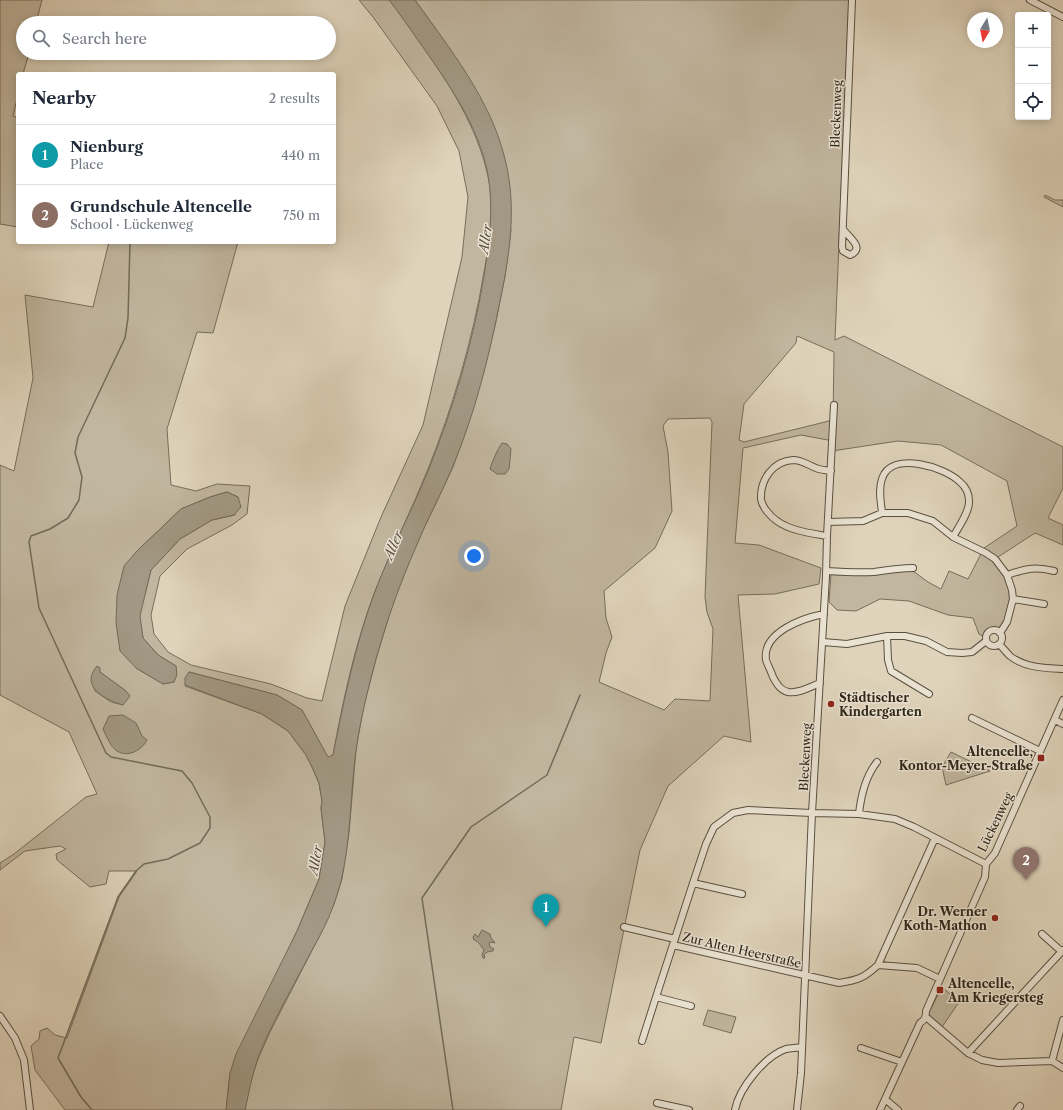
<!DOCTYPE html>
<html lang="en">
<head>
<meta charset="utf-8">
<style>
  :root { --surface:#fff; --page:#f6f6f7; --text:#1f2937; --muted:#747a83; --line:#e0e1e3; --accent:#8f2418 }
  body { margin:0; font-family:"Libre Caslon Text",serif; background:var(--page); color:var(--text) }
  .controls { position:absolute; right:12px; top:12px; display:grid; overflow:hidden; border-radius:4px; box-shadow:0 2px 10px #0003 }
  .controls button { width:36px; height:36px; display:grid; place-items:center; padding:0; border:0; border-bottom:1px solid var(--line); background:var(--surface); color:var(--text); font:20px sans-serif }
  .compass { position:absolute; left:967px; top:12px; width:36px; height:36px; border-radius:50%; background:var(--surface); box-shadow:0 2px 10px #0003; rotate:190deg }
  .you { position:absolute; left:474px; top:556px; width:14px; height:14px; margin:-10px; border:3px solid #fff; border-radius:50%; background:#1a73e8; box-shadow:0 0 0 6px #1a73e833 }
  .badge { display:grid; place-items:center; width:26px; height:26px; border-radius:50%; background:var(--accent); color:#fff; font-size:13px; font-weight:700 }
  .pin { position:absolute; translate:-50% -33px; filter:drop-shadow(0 1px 2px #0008) }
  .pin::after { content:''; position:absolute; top:21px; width:14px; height:12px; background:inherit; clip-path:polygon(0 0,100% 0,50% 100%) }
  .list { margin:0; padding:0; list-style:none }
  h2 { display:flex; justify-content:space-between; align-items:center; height:52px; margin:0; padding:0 16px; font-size:17px }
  h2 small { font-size:13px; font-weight:400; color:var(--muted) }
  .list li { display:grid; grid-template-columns:26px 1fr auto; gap:12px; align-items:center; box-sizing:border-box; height:60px; padding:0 16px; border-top:1px solid var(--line) }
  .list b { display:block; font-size:15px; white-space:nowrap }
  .list p { margin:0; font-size:13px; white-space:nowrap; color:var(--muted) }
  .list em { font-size:13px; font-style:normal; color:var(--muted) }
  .icon { flex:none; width:22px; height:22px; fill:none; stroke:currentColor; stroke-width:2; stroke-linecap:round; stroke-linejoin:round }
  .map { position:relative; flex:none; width:1063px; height:1110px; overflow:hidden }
  .search { position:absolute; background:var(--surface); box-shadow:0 2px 10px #0003; left:16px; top:16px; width:320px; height:44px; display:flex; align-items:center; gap:10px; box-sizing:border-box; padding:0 14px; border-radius:22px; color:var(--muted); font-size:15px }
  .panel { position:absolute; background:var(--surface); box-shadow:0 2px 10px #0003; left:16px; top:72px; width:320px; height:172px; border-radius:4px }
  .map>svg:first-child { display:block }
</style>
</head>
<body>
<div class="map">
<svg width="1063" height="1110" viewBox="0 0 1063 1110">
  <rect width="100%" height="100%" fill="#dfd4bb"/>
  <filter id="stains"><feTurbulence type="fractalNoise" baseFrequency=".005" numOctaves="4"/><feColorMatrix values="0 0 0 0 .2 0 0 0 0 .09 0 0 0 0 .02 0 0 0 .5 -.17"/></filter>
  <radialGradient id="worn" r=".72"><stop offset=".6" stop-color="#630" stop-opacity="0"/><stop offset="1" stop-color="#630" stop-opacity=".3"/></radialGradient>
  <path fill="#c1b69f" stroke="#776d5c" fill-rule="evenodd" d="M0,0h42l-6,23h-13v30h6l-6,21h-5v21l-5,21 5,2v109l-18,-3z
    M359,0h30l4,4c36,52 79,105 94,168 8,32 3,68 -3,100 -11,67 -31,134 -56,197 -16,41 -37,81 -53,122 -20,53 -32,109 -42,164l-5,3 -26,-48 -25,-15 -88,-23 -4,14 77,28 26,17 18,24 6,12 7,16 3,18 -1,7 4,34 -6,37 -22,52 -67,142 -4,37h-161l-30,-40 -4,-24 8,-7 1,-8 7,-3 8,7 12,3 52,-141 18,-26h-28l-3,13 -16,3 -33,-27 -1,-6 10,-5 -6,-3 -35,5 -25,19v-7l14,-9 72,-57 11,-3 -28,-62 -69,-37v-230l14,6 19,-93 -8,-83 68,12 16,-65h129l-25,91 -16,-1 -30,97 4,56 25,6 21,-7 33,2 -3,28 -15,11 -45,24 -27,27 -9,39 3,19 14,18 23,13 80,19 36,14 15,3 23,-95 36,-89 42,-92 39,-168 6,-60 -9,-46 -22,-45 -64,-89zM227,492l11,5 -3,18 -23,5 -32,19 -29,31 -12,46 4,22 15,17 18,11 -2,16 -11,2 -27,-16v-116l45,-43 29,-12zM100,672l26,19 -3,14 -12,-3 -16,-11 -1,-3z
    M415,0h434l-14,340 9,-4 219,111v41l-15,30 15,7v20l-28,-12 -40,26 11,16 6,15 -6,31 -6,8c-8,-1 -13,0 -16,8l-5,-3 -6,-16 -25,-3 -39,-14 -29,-2 -24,12 -19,-1 -8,-8 2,-28 63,-5 19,2 15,11 13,7 8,-18 19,8 16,-31 33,-22 -10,-45 -66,-36 -43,-4 -66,10 1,-10 -32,-6 -58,13 -8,95 24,2 62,23 -2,16 -44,10 -37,1 13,147 -27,-6 -56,50 -28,64 -39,193 -27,-6 -13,73h-316l5,-27 8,-24 11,-25 53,-103 12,-27 8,-25 7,-46 7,-84 8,-44 12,-46 19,-63 21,-51 37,-78 15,-43 14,-46 13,-52 10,-50 6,-46 -66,-188zM797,336l37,16 -1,68 -89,22 -5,-2 5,-36 52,-61zM710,418l2,4 -7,175 2,15 6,17 -3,72 -35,-2 -11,11 -65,-28 7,-29 6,-16 -6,-19 -2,-27 51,-43 17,-37 -4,-59 -5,-26 5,-7z
    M1045,195l10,5h8v7l-19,-10z
    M951,752l39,19 -44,14 -4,-18z
    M942,987l17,15 -17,25 -14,-13z
    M708,1010l28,7 -5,16 -28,-8z"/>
  <path fill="#a29884" stroke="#736a59" d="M389,0h26c35,49 76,100 90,159 12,47 5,95 -5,142 -11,56 -25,112 -47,165 -11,27 -26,53 -37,81 -16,36 -29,73 -40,112 -8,30 -16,61 -20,92 -7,51 -4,104 -22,153 -6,17 -14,32 -23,48 -18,35 -39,70 -53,106 -6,17 -9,34 -13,52h-19l4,-37 6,-19 61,-123 22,-52 6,-37 -4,-34 1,-7 -3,-18 -7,-16 -6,-12 -18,-24 -26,-17 -77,-29v-7l4,-6 88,23 25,15 26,47 5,-2c11,-55 22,-109 41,-161 16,-42 37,-82 54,-123 25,-62 45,-128 56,-195 5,-33 10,-67 4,-101 -9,-49 -40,-92 -68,-132 -10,-14 -20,-29 -31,-43z
    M502,443l5,1 4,5 -2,20 -4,5h-8l-7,-5c2,-7 8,-21 12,-26z
    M227,492l11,5 3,10 -7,8 -22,5 -32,19 -29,31 -11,46 3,22 15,17 18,11 1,9 -3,7 -11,2 -27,-16 -16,-17 -4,-28 1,-28 7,-29 12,-14 45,-43 29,-12z
    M97,666l3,2v4l26,19 4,5 -7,9c-17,-5 -44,-18 -26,-39z
    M123,715l13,8 6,13 5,4c-5,10 -19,18 -30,11 -7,-5 -10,-14 -14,-22l6,-13z
    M482,930l8,4 1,4 4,5 -4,-1 -2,1 1,4 4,2 -1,2 -6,1 -3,3 1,3h-2l-1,-3 2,-5c-4,-4 -4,-8 -10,-10l-1,-3 2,-3 3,3z"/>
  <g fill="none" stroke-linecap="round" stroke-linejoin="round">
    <path stroke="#736a59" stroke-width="1.5" d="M92,1110l-11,-13 -23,-39 60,-161 18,-26 8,-7 24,-5 32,-16 10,-15v-11l-18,-34 -10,-12 -71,-14 -5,-4 -67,-145 -10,-66 2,-6 19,-7 18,-11 11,-18 3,-23 -7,-24 3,-16 47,-99 3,-20 2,-76
      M453,1110l-31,-212 49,-71 76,-52 33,-80"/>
    <defs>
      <path id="minor" d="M1030,0l33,17
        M843,229c5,8 23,19 7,26l-7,-4 -1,-4 10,-247
        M882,513c-1,-11 -4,-23 0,-34 9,-29 63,-12 78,3 6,5 9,11 9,19 1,10 -11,27 -16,36
        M828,522l35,-1 19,-8h26l25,8 20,16 33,16 9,6 12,16c19,-6 27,-9 47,-4
        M827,536c-17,-3 -36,-5 -50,-15 -7,-5 -15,-14 -16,-22 -1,-19 12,-38 32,-39 9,0 15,5 23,8 4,2 10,2 15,3
        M826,571c16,1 32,2 48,1 13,-2 26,-4 39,-4
        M1007,575l5,15 1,9
        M986 638a8 8 0 1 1 16 0a8 8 0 1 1-16 0Z
        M1000,633l7,-11 6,-23 31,5
        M887,636l1,24 3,11 38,23
        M823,642l24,2 40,-8h18l21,5 21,11 15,1 10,-1 14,-11
        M999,644c4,4 7,8 11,12 15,12 35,12 53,13
        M820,683c-10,4 -22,11 -32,9 -8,-2 -11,-8 -15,-15 -2,-6 -5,-11 -7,-17 -4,-28 37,-42 58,-46
        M972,718l68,33
        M1055,720l8,4
        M859,814c2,-19 6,-37 18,-52
        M693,883l13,-39 8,-17 19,-14 15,-3 64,3 47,1 36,5 19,8 72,37
        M624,927l51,12
        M1042,934l19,17
        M673,945l166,38c19,-3 25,-5 39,-18l57,-127
        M878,965l39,3 23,11
        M691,1006l-35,-9 37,-114 49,11
        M0,1016l15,22 9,22 6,50
        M926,1017l42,36 14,7 16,3 54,-2 11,7
        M642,1041l14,-44
        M861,1048l41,14
        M968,1053l95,-103
        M1052,1061l11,-41
        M885,1099l13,11
        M657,1103l32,7
        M735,1110c4,-22 30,-54 51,-61 5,-1 11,-1 16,-2
        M797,1110l4,-37 11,-260 14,-237 1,-40 7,-131
        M880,1110l40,-87c5,-3 6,-6 6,-12l59,-134 1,-13 9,-11 68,-153
        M1017,1110l3,-4"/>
    </defs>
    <use href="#minor" stroke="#5a5041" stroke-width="8"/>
    <use href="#minor" stroke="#eae3d3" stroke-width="6"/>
  </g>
  <g fill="#8f2418" stroke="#eae3d3" stroke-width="1.5">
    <circle cx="831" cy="704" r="4"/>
    <rect x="1037" y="754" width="8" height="8" rx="2"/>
    <circle cx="995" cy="918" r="4"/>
    <rect x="936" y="986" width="8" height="8" rx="2"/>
  </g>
  <g text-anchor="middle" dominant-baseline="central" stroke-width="3" stroke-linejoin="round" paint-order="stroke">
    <g font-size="12" fill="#2d2418" stroke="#eae3d3">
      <text transform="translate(836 114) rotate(-88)">Bleckenweg</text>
      <text transform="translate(805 757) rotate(-87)">Bleckenweg</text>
      <text transform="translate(995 822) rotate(-64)">Lückenweg</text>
      <text transform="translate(742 950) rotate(13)">Zur Alten Heerstraße</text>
    </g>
    <g font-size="12" font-weight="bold" fill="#2d2418" stroke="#eae3d3" text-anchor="start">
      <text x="839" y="697">Städtischer<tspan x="839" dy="14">Kindergarten</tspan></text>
      <text x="1033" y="751" text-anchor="end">Altencelle,<tspan x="1033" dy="14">Kontor-Meyer-Straße</tspan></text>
      <text x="987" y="911" text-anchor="end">Dr. Werner<tspan x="987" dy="14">Koth-Mathon</tspan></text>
      <text x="948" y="983">Altencelle,<tspan x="948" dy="14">Am Kriegersteg</tspan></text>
    </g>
    <g font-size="13" font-style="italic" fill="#564d3e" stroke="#eae3d3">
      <text transform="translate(485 239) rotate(-81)">Aller</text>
      <text transform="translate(393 545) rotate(-67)">Aller</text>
      <text transform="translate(315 860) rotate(-80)">Aller</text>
    </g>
  </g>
  <rect width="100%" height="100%" filter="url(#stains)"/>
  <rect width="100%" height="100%" fill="url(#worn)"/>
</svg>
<div class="controls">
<button>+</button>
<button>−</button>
<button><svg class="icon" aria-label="locate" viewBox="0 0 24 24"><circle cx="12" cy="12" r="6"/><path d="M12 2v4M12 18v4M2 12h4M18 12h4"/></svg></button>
</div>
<svg class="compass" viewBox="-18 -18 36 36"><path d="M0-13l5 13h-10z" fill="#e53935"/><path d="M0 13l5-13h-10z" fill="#747a83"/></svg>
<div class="you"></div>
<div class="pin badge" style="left:546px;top:927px;background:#0f9aa8">1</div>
<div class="pin badge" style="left:1026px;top:880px;background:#8d6e63">2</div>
<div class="search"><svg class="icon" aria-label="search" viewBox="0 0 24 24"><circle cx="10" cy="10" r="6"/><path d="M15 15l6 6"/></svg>Search here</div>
<section class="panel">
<h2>Nearby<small>2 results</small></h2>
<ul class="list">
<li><span class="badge" style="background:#0f9aa8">1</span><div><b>Nienburg</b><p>Place</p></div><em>440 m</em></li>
<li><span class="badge" style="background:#8d6e63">2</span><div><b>Grundschule Altencelle</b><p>School · Lückenweg</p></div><em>750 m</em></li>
</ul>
</section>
</div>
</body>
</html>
